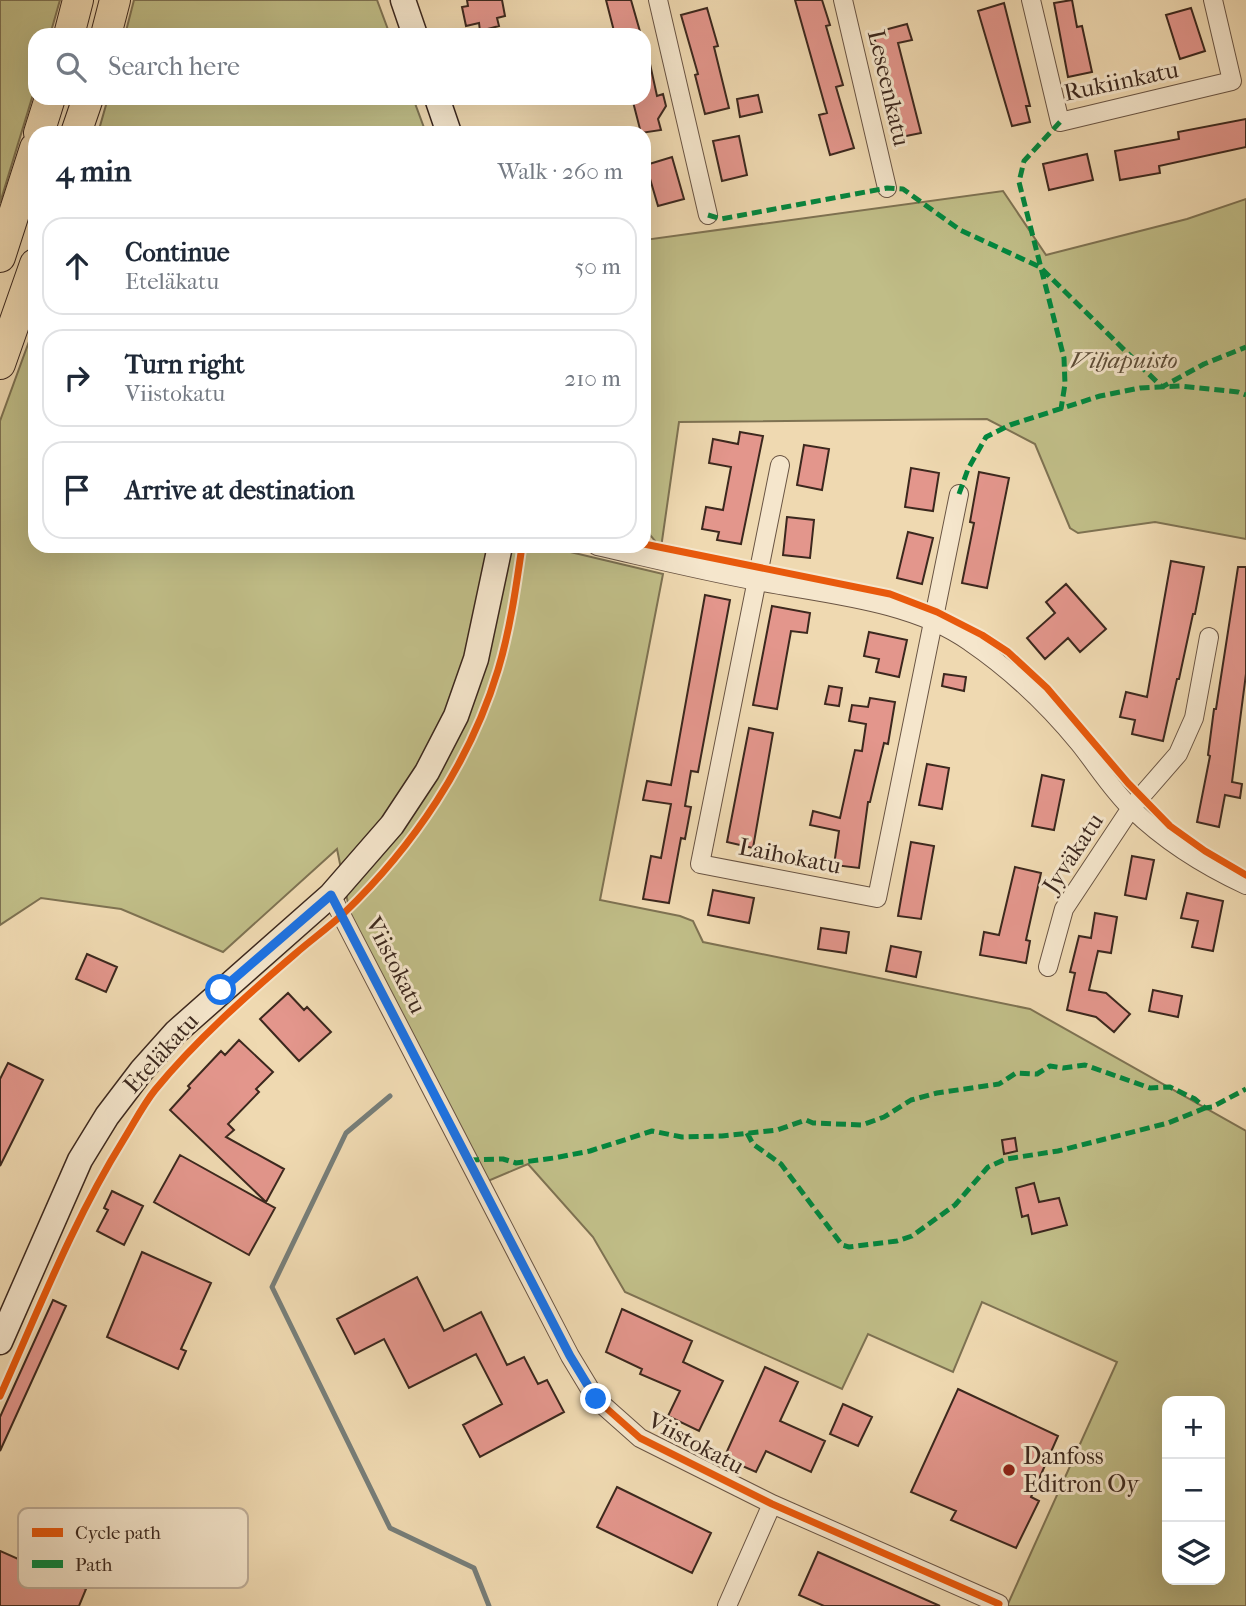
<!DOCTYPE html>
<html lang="en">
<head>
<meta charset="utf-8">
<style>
  :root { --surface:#fff; --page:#f6f6f7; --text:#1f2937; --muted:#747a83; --line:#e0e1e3 }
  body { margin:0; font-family:"IM FELL French Canon",serif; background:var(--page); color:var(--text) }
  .controls { position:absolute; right:21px; bottom:21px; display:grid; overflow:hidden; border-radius:14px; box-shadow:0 7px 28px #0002 }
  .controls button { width:63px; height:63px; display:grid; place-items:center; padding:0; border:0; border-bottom:2px solid var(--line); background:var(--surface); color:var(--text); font:35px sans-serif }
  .stop { position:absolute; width:21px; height:21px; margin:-16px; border:5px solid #1a73e8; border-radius:50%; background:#fff }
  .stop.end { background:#1a73e8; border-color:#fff; box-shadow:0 2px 7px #0008 }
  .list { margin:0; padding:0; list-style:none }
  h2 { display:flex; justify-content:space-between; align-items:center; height:91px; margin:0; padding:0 28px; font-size:30px }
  h2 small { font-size:23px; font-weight:400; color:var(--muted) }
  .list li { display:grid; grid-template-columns:46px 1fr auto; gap:21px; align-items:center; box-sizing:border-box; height:98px; margin:0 14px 14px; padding:0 14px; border:2px solid var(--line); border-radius:21px }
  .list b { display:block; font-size:26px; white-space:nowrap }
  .list p { margin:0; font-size:23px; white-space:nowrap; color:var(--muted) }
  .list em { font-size:23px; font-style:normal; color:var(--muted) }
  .icon { flex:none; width:38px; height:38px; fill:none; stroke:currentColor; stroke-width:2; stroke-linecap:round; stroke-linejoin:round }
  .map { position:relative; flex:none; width:1246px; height:1606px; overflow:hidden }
  .search { position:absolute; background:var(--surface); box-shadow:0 7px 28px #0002; left:28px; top:28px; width:623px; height:77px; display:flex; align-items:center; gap:18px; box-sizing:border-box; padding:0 24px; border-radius:21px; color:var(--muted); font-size:26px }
  .panel { position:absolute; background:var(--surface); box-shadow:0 7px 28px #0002; left:28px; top:126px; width:623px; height:427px; border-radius:21px }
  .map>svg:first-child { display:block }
</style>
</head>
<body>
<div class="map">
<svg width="1246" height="1606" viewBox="0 0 1246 1606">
  <rect width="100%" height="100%" fill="#efd9b1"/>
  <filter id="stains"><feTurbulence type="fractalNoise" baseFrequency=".00286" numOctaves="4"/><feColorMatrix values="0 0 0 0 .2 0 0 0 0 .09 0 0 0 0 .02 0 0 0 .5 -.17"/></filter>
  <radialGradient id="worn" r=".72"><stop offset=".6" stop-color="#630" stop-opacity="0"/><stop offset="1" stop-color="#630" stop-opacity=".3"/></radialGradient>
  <path fill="#c0bd87" stroke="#7e7252" stroke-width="2" fill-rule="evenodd" d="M0,0h60l-10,35h-15v53l-35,115z
    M134,0h243l13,35h-265z
    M108,98h305l13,35h-328z
    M1003,191l43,64 141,-36 59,-20v340l-91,-17 -77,11 -8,-5 -35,-84 -48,-25 -308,3 -18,126 -17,-20v-288z
    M35,325v221h510l118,28 -63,326 80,16 13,5 10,21 327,67 216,122v475h-239l110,-244 -135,-60 -29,70 -85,-38 -26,55 -217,-97 -32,-55 -65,-73 -40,17 -136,-258 -15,-74 -114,103 -102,-43 -80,-11 -41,27v-504zM1167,1401h53v179h-53z"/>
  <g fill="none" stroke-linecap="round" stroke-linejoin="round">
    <path stroke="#777e79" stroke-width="5" d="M390,1096l-44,37 -74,154 118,241 84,40 15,38"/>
  </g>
  <path fill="#e3968c" stroke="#3c281e" stroke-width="2" d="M467,0h35l3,16 -8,2 2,8 -19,5 -1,-8 -13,3 -4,-19 6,-1z
    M606,0h25l10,35h-26z
    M795,0h27l8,25 -4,1 17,59 -7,2 18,61 -24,7 -11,-40 8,-2z
    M1072,0l5,27 5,-1 10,46 -24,5 -14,-74z
    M1004,3l26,103h-4l4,16 -18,4 -34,-115z
    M707,8l11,38 -4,1 15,61 -24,6 -10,-39 3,-1 -17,-59z
    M1191,8l14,43 -25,8 -14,-44z
    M907,24l5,16 -14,3 23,90 -25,5 -9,-41 3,-1 -17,-63z
    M650,64l7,32 6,-2 3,12 -8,13 3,11 -20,3 -9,-35h12v-33z
    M758,95l4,17 -22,5 -3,-18z
    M1246,119v28l-87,19 1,7 -40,7 -5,-29 64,-12 -1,-7z
    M739,136l8,39 -25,6 -9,-40z
    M1087,154l6,26 -44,10 -6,-26z
    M672,157l12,42 -26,7 -12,-41z
    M740,432l23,4 -22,108 -24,-4 2,-8 -17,-3 4,-22 17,3 8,-43 -22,-4 4,-24 25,5z
    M804,445l25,4 -7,41 -25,-5z
    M911,468l28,5 -6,38 -28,-4z
    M979,472l30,6 -22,110 -25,-5 12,-60 -4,-1z
    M787,517l27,3 -4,38 -27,-3z
    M908,532l25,6 -11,46 -25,-6z
    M1171,561l33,6 -9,47h-2l-14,65h-2l-14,62 -31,-7 3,-14 -15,-3 6,-25 21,5z
    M1238,567h8v107l-14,108 10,2 -2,14 -15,-3 -6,32 -22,-5 13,-66 -2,-1 6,-46h2z
    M1066,584l40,45 -26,23 -12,-14 -23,21 -18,-21 28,-25 -9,-11z
    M705,595l25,5 -32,172 -7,-1 -6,35 6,1 -6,32 -4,-1 -12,65 -26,-4 8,-43 10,2 10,-54 -28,-4 4,-19 24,4z
    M772,606l38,7 -3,20 -16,-2 -14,78 -24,-4z
    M869,632l38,8 -8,37 -23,-5 3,-13 -15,-3z
    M944,674l22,3 -2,14 -22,-5z
    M829,686l13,2 -3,18 -14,-2z
    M870,698l25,4 -7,42 -4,-1 -14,59h-2l-9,66 -25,-3 5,-34 -29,-6 3,-14 27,7 15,-68 7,1 4,-27 -17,-3 3,-16 16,2z
    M749,728l24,5 -20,115 -26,-6z
    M927,764l22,4 -7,41 -23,-4z
    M1042,775l22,5 -10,50 -22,-4z
    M911,842l23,4 -13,73 -23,-3z
    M1132,856l22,4 -8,39 -21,-4z
    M1015,867l26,6 -15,67 4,1 -4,22 -46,-8 4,-23 15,3z
    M713,890l41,8 -5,25 -41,-8z
    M1187,893l36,8 -10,50 -21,-4 6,-26 -17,-3z
    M1095,913l22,4 -6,36 -13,-2 -9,39 17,3 24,21 -16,18 -18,-15 -29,-7 8,-37 -5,-1 9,-36 12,2z
    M821,928l28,4 -3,21 -28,-4z
    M891,946l30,6 -5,25 -30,-6z
    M87,954l30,13 -11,25 -30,-13z
    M1153,990l29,6 -4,21 -29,-6z
    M288,993l16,17 3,-3 24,25 -32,29 -39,-42z
    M239,1040l34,32 -17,17 3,3 -31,32 6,6 -8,7 58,32 -18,33 -96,-92 20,-22 -2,-2 33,-35 4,4z
    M8,1063l35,17 -43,86v-87z
    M1015,1138l2,13 -13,3 -2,-14z
    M180,1155l95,53 -26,47 -95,-53z
    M1034,1183l5,19 20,-4 8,27 -35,9 -4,-19 -6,2 -6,-29z
    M112,1191l31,15 -19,39 -27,-14 11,-21 -4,-2z
    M142,1252l69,31 -30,66 5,2 -8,18 -71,-32z
    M417,1277l27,54 37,-19 26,53 17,-8 14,27 9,-4 17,32 -84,45 -17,-32 39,-21 -26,-50 -67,34 -25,-49 -29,15 -18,-35z
    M53,1300l13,6 -66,145v-34z
    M622,1309l70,32 -9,21 40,19 -24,50 -31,-15 12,-25 -40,-17 2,-5 -36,-17z
    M765,1367l33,15 -18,39 45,20 -14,31 -45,-21 -10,21 -32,-14z
    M958,1389l100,47 -27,61 8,4 -23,47 -65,-28 5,-9 -45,-19z
    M843,1404l29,13 -14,29 -28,-12z
    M617,1487l94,46 -19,40 -95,-46z
    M0,1551l86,38 -7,17h-79z
    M818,1552l122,54h-116l-25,-11z"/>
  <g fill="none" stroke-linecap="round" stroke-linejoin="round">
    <defs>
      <path id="minor" d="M658,0l50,215
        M843,0l44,188
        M1031,0l29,122 172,-41 -19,-81
        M780,465l-80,399 177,34 82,-404
        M597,546c53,12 106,25 160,35 68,13 156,20 213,61 41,28 77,62 109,101 17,21 33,47 53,66 33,32 73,57 114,76
        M331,895l239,461 26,43 44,39 132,66 227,100
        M1048,967l16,-58 67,-101 47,-54 16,-36 15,-81
        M727,1606l45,-102"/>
      <path id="secondary" d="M403,0l12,35
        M437,98l12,35
        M0,1342l80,-182 27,-44 35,-46 34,-38 155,-137 61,-70 35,-53 29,-56 20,-57 24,-113"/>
      <path id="trunk" d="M69,35l9,-35
        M106,35l9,-35
        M39,133l11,-35
        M76,133l12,-35
        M0,257l35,-109
        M0,364l35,-100"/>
    </defs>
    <use href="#minor" stroke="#695443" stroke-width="20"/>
    <use href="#secondary" stroke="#3c281e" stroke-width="27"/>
    <use href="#trunk" stroke="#3c281e" stroke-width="32"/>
    <use href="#minor" stroke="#f5e6cc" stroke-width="18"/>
    <use href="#secondary" stroke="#f5e6cc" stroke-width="24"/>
    <use href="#trunk" stroke="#efd9b1" stroke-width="30"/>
    <path stroke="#00873e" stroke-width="5" stroke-dasharray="10 5" stroke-linecap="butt" d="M1060,122l-36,39 -5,21 45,176 1,26 -4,25
      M708,215l13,4 166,-31 16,1 57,41 80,37 122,120 42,-23 42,-17
      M959,494l9,-25 18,-32 24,-12 90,-29 40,-8 40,-2 58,6 8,3
      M747,1133l6,11 28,20 61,81 7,2 48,-6 15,-5 43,-31 33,-38 18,-8 52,-8 110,-28 37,-15
      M469,1160l34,-1 13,4 38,-5 36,-7 62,-20 30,6 40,-1 55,-6 29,-10 7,3 49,2 22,-8 27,-17 26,-7 62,-9 17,-11 21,1 13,-8 13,2 22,-3 65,23 20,-1 25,12 10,9 7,-1 34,-18"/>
    <defs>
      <path id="cycleway" d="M644,544l246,50 47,18 45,23 26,17 39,36 81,95 42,43 35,25 41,24
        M331,895l239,461 26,43 44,39 132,66 227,100
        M0,1396c39,-87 73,-175 124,-257 10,-16 19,-34 31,-49 41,-50 91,-94 140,-136 16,-14 33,-26 49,-41 69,-66 126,-150 154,-243 12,-40 18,-82 24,-124"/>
    </defs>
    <use href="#cycleway" stroke="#f5e6cc" stroke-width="11"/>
    <use href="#cycleway" stroke="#e8590c" stroke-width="7"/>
  </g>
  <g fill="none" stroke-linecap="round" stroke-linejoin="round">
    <path stroke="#1a73e8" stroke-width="9" d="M221,990l110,-95 239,461 26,43"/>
  </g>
  <circle fill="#8f2418" stroke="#f5e6cc" stroke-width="2.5" cx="1009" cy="1470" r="7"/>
  <g text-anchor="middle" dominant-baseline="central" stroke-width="6" stroke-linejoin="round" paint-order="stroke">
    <g font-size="24" fill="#3c281e" stroke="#f5e6cc">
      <text transform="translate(1121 81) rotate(-12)">Rukiinkatu</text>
      <text transform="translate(889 88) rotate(77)">Leseenkatu</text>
      <text transform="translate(1073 853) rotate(-57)">Jyväkatu</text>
      <text transform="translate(790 856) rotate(11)">Laihokatu</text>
      <text transform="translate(396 965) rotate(63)">Viistokatu</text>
      <text transform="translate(161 1053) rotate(-48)">Eteläkatu</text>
      <text transform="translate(696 1443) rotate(28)">Viistokatu</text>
    </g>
    <g font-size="24" font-style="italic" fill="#5d4d38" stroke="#f5e6cc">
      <text x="1124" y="360">Viljapuisto</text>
    </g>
    <g font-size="24" fill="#3c281e" stroke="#f5e6cc" text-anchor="start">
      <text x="1023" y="1456">Danfoss<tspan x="1023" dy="28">Editron Oy</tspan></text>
    </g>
  </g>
  <rect x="18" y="1508" width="230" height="80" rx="10" fill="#f5e6cc" stroke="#bead98" stroke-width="2"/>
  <rect x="32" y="1528" width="31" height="9" fill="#e8590c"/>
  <rect x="32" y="1560" width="31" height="8" fill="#00873e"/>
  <g font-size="19" fill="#3c281e">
    <text x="75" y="1539">Cycle path</text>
    <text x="75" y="1571">Path</text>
  </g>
  <rect width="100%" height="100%" filter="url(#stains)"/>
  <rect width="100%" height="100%" fill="url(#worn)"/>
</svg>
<div class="controls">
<button>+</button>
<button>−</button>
<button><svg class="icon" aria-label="layers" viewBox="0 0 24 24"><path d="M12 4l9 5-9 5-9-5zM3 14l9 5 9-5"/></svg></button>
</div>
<div class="stop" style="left:221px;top:990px"></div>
<div class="stop end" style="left:596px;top:1399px"></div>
<div class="search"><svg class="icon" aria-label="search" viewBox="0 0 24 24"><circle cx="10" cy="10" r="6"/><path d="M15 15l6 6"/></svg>Search here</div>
<section class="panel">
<h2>4 min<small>Walk · 260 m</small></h2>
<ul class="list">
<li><svg class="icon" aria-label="ahead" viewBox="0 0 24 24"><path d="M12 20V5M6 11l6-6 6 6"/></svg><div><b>Continue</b><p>Eteläkatu</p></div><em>50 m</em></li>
<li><svg class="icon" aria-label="right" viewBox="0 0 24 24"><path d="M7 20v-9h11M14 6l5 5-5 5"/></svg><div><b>Turn right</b><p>Viistokatu</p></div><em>210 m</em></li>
<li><svg class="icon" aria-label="arrive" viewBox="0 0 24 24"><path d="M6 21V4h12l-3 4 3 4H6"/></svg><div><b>Arrive at destination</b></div></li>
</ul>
</section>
</div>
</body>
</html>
